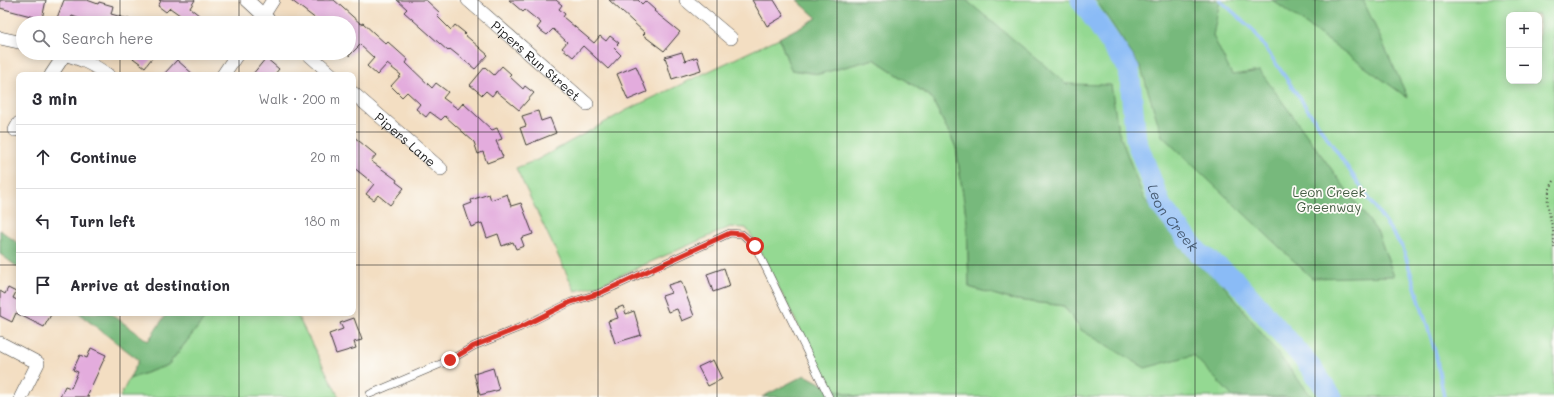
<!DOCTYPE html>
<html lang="en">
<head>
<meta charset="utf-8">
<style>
  :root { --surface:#fff; --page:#f7f7f7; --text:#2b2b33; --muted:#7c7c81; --line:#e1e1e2 }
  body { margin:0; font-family:Mali,sans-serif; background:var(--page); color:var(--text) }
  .controls { position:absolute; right:12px; top:12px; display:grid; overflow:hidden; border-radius:8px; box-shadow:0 2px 10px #0003 }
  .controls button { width:36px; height:36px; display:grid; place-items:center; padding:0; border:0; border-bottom:1px solid var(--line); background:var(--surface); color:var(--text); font:20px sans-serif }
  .stop { position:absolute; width:12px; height:12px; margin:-9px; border:3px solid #d93025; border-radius:50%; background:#fff }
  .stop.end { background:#d93025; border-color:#fff; box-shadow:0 1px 4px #0008 }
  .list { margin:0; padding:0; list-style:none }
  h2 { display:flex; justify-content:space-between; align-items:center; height:52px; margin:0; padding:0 16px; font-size:17px }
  h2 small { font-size:13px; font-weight:400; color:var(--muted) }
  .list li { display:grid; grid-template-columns:26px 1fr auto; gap:12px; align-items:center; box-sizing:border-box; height:64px; padding:0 16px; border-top:1px solid var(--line) }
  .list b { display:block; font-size:15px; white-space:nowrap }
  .list em { font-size:13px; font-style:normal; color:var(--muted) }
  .icon { flex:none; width:22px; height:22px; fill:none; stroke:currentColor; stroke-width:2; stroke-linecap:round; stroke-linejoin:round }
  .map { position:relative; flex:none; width:1554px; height:397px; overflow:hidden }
  .search { position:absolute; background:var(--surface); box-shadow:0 2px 10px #0003; left:16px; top:16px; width:340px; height:44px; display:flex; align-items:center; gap:10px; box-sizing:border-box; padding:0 14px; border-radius:22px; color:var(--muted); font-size:15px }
  .panel { position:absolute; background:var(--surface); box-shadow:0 2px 10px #0003; left:16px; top:72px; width:340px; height:244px; border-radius:8px }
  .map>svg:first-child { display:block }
</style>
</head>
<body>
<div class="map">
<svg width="1554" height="397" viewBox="0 0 1554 397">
  <rect width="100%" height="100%" fill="#fdfcf7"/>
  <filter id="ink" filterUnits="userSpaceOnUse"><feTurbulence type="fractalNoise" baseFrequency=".025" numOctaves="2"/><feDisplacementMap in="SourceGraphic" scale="8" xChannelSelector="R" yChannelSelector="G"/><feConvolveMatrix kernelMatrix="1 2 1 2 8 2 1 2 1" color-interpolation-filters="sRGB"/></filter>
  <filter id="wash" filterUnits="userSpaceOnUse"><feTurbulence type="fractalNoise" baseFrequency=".012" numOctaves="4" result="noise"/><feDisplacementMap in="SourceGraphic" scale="16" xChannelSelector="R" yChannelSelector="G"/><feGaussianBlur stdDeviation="0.9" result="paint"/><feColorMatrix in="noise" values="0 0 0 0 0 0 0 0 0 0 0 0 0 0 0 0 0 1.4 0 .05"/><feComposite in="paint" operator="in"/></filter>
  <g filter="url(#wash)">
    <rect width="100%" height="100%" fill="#f3dec2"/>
    <path fill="#94d992" stroke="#587a57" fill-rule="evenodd" d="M797,0h757v397h-695l-29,-9 -76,-149 -8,-11 -16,-1 -134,59 -21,5 -59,-123 21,-8 90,-50 152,-72 12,32 28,4 55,-15 57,38 25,50 11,75 2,65 41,12 54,7 17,24 -176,-280 -87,-32zM1509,15h30v66h-30z
      M209,313h87l43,84h-219l9,-18 39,-14z"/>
    <path fill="#77b97c" stroke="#4a6a4c" d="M797,0h169l101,84 44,1 7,45 26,69 74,79 94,119h-79l-40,-42 -48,13 -64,-38 -17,-24 -54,-7 -41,-12 -2,-65 -11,-75 -25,-50 -57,-38 -55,15 -28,-4 -12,-32 38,-20z
      M1096,0h124l-7,36 19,39 28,-4 118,162 16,43 -82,2 -150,-142 -21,-68z
      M1272,0h91l45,98z
      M0,230l19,14v24l-19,-14z
      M78,313h32l38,28 19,-28h42l-41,52 -39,14 10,-19z
      M805,375l25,13 29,9h-97z"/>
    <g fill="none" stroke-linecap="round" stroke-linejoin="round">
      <path stroke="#8abbf6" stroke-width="3.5" d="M1220,0l33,30 150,218 32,103 9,46"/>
      <path stroke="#8abbf6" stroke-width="21" id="s1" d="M1081,0l48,69 7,71 25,66 38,47 36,27 71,81 26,36"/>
    </g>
    <g id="blocks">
      <path fill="#e3acdd" d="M0,0h46l-4,19 -42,-11z
        M64,0h23l11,4 1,-2 14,4 -2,8 21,6v3h-41l-19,-7 -3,7h-14z
        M159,0h36l-5,8 19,15h-18l-21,-15 -4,4 -8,-6 3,-5z
        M291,0h43l27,24 2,-1 23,21 2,-2 20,18 -2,3 26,25 4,-5 12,9 -5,6 15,11 5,-6 29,27 5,-2 5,11 -6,2 7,16 -16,6 -4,-11 -5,2 -4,-12 -29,-26 -4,4 -11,-8 -4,5 -10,-8 4,-5 -13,-12 -5,5 -11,-11 10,-11 -14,-11 -10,11 -10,-9 7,-8 -14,-13 -11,11v-33h-28z
        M397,0h29l14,13 -3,3 14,14 4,-5 10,8 -1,1 24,21 -13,14 -25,-20 -2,2 -44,-39 3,-3z
        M509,0h47l6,5 -3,4 6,5 -2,3 31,26 6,-7 6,5 4,-5 9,7 -5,5 7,7 -13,14 -25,-23 -10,11 -11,-9 5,-6 -14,-13 -6,6 -10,-7 4,-5 -16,-13 -2,2z
        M609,0h29l4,4 3,-3 10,9 -1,1 26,21 -16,19 -21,-16 2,-2z
        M752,0h22l10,16 -17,10z
        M682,52l3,9 12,-4 4,13 -29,9 -7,-22z
        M126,53h30l-11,14z
        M266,58l13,11 -5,6h-22z
        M177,60l17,15h-31z
        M502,66l9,8 -2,2 14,13 2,-3 9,7 -15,17 -23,-19 -4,5 -6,-5 -4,4 -12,-10 15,-18 9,8z
        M636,66l11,26 -19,8 -11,-26z
        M538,111l3,10 9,-3 6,15 -30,12 -6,-17 6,-2 -4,-10z
        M353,136l23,19 -5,6 26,19 -1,2 8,6 -14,17 -12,-10 -4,5 -8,-6 8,-10 -21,-17z
        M489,194l2,6 16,-6 4,12 10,-3 12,31 -12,4 3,8 -8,3 -3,-7 -11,4 -4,-12 -11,4 -5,-15 -11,4 -7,-21 8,-3 -1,-3z
        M724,268l6,18 -17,6 -6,-18z
        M681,281l13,35 -12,5 -5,-12 -9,3 -6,-16 9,-3 -3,-8z
        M8,288l8,4 -3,6 6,3v12h33l-8,14 -28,-14 -4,9 -12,-6v-25l5,3z
        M623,306l3,8 8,-3 7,24 -26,8 -7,-22 10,-3 -3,-9z
        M354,318l8,22 -8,2 2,6 -20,6 -7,-20 14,-5 -3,-6z
        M91,348l15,7 -19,41 2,1h-29l5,-11 6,2 7,-16 -5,-2 7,-15 7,3z
        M713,360l9,19 -14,7 -10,-19z
        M493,368l6,22 -19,5 -6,-21z"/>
    </g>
  </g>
  <g filter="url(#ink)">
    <use href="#blocks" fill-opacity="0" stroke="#3c3935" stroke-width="1"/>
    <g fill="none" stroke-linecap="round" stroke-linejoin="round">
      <defs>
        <path id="service" d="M370,394l80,-34 24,-14 47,-19 50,-25 29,-9 130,-60 12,1 13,12 74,151"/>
        <g id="minor">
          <path d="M247,0l25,23"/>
          <path id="s2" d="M468,0l119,104"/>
          <path d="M686,0l45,38"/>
          <path d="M259,22l14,-22"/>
          <path d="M0,38l23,5"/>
          <path d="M61,53c20,6 30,10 47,22"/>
          <path d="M307,53l25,22"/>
          <path d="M51,75l14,-21"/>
          <path d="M223,75l15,-22"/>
          <path id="s3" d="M353,93l88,76"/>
          <path d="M15,130l4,-7"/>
          <path d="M0,343l38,20 -17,34"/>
        </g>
      </defs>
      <use href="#service" stroke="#3c3935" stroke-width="8"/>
      <use href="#minor" stroke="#3c3935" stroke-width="14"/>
      <path stroke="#3c3935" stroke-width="2" stroke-dasharray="1 3" stroke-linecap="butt" d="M1554,181c-10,16 -6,27 -2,45 2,7 2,15 2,22"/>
      <use href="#service" stroke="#fff" stroke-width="7"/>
      <use href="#minor" stroke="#fff" stroke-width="13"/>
    </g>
  </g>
  <g fill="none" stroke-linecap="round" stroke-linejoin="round" filter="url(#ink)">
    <path stroke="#d93025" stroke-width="5" d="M450,360l24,-14 47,-19 50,-25 29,-9 130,-60 12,1 13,12"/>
  </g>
  <path fill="none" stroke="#1c1c1c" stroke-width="1" stroke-opacity="0.55" d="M120,0v23M239,0v23M359,0v397M478,0v397M598,0v397M717,0v397M837,0v397M956,0v397M1076,0v397M1195,0v397M1315,0v397M1434,0v397M120,53v22M239,53v22M0,132h19M353,132h1201M0,265h19M353,265h1201M120,313v84M239,313v84"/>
  <g text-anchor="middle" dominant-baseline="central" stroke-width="3.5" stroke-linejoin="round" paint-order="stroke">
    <g font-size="13" fill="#1c1c1c" stroke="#fdfcf7">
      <text stroke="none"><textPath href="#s2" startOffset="91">Pipers Run Street</textPath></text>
      <text stroke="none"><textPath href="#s3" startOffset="70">Pipers Lane</textPath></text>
    </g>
    <g font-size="13" fill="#465e45" stroke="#fdfcf7">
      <text x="1329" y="191">Leon Creek<tspan x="1329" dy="15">Greenway</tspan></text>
    </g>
    <g font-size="14" font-style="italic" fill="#485c73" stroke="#fdfcf7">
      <text stroke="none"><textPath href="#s1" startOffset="242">Leon Creek</textPath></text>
    </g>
  </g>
</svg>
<div class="controls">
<button>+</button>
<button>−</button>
</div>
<div class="stop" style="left:755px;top:246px"></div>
<div class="stop end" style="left:450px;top:360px"></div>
<div class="search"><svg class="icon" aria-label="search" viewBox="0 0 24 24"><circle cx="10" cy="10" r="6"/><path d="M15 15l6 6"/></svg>Search here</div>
<section class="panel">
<h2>3 min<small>Walk · 200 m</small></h2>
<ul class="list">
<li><svg class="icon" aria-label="ahead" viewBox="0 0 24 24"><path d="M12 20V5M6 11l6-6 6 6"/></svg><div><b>Continue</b></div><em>20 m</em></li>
<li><svg class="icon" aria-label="left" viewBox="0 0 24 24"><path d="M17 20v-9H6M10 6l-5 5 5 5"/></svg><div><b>Turn left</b></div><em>180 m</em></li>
<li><svg class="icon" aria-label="arrive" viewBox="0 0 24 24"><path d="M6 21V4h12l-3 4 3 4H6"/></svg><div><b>Arrive at destination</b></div></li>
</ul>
</section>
</div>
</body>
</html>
